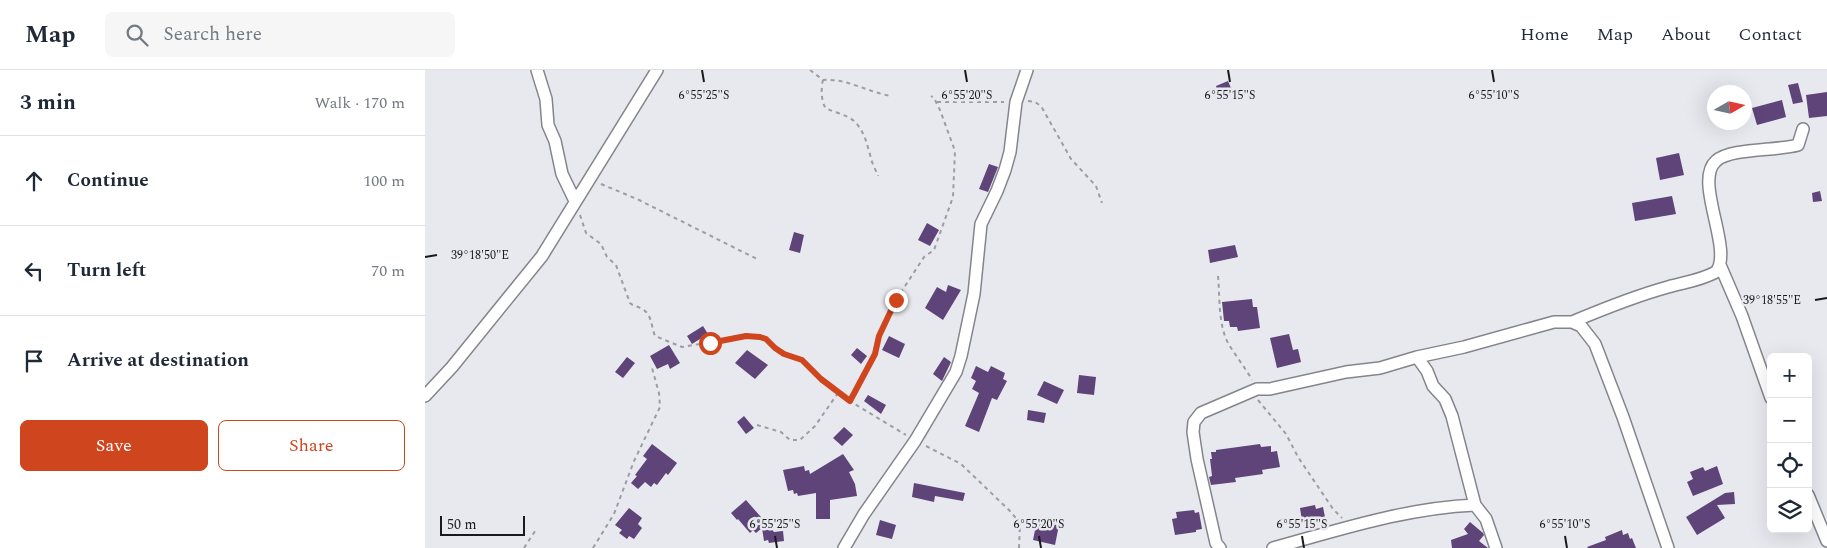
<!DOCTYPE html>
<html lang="en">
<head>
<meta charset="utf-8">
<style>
  :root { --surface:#fff; --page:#f6f6f7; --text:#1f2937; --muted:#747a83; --line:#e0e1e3; --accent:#ce451e }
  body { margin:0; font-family:Spectral,serif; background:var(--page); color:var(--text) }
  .controls { position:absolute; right:15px; bottom:15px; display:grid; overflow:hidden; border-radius:8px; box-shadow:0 5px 20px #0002 }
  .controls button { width:45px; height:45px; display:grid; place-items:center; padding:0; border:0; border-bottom:1px solid var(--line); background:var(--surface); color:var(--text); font:25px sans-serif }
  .compass { position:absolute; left:1282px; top:15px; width:45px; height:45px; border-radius:50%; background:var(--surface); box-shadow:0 5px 20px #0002; rotate:81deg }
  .scale { position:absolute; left:15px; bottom:12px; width:85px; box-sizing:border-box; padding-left:5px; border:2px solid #1a1a1c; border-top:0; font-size:14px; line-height:18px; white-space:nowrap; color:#1a1a1c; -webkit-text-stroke:4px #e8e9ef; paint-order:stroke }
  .stop { position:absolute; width:15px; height:15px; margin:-11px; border:4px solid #ce451e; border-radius:50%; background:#fff }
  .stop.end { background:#ce451e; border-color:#fff; box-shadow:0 1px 5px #0008 }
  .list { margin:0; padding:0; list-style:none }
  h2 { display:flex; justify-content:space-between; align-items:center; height:65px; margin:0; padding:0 20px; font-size:21px }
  h2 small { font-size:16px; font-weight:400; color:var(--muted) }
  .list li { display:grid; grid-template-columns:32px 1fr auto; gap:15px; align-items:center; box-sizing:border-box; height:90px; padding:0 20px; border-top:1px solid var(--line) }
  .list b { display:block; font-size:19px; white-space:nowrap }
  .list em { font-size:16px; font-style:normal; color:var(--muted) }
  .actions { display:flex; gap:10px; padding:15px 20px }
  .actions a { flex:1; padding:11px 0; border:1px solid var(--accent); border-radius:8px; text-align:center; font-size:18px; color:var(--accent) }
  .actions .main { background:var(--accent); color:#fff }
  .icon { flex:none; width:28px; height:28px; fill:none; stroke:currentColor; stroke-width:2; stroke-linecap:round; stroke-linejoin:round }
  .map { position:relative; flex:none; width:1402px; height:478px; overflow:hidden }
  header { display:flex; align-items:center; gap:30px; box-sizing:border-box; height:70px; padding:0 25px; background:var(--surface); border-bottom:1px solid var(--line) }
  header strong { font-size:24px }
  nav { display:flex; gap:28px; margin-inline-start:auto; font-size:18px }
  .search { width:350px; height:45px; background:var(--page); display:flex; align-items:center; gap:12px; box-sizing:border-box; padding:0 18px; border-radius:8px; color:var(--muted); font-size:19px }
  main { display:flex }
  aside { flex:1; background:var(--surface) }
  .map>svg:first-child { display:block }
</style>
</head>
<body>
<header>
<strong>Map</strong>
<div class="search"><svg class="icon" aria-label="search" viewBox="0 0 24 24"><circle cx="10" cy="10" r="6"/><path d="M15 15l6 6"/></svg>Search here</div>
<nav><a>Home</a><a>Map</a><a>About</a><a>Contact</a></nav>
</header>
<main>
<aside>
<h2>3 min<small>Walk · 170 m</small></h2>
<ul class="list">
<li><svg class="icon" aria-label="ahead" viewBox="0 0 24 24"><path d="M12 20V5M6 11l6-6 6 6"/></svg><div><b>Continue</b></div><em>100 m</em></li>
<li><svg class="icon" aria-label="left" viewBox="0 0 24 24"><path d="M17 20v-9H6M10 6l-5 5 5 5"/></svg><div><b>Turn left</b></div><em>70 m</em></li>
<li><svg class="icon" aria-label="arrive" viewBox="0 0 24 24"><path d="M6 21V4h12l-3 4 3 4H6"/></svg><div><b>Arrive at destination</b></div></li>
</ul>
<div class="actions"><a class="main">Save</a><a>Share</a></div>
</aside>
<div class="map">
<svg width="1402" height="478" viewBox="0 0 1402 478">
  <rect width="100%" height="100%" fill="#e8e9ef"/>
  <path fill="#5e4479" d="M803,11l5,12 -13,5 -4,-12z
    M1373,13l5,19 -10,2 -5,-19z
    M1402,22v24l-18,2 -3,-23z
    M1357,30l4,17 -29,8 -5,-17z
    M1254,83l5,22 -24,5 -4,-22z
    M564,94l9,3 -10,25 -9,-3z
    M1395,121l2,10 -9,1 -1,-9z
    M1247,126l4,18 -41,7 -3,-18z
    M502,153l12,7 -9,16 -12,-6z
    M369,162l10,3 -4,18 -11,-3z
    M810,175l3,12 -28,6 -2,-13z
    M523,215l13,5 -18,30 -18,-12 12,-21 9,5z
    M827,229l1,8h4l3,21 -22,3 -1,-4h-7l-1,-6h-5l-2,-19z
    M278,256l5,8 -16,10 -5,-8z
    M864,264l4,16 5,-1 3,13 -24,6 -7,-30z
    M464,266l16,8 -6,14 -17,-8z
    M244,275l11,18 -10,6 -2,-5 -11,5 -7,-13z
    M432,278l10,8 -6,8 -10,-9z
    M322,280l21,15 -13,14 -20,-16z
    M202,287l8,6 -12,15 -8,-6z
    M519,287l7,5 -9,19 -9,-7z
    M551,296l12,6 3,-6 14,7 -2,6 4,2 -10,19 -5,-2 -13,34 -14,-6 14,-33 -7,-4 4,-8 -5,-3z
    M654,305l17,2 -2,18 -17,-2z
    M619,311l20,9 -7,14 -20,-9z
    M443,325l18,10 -5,9 -17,-13z
    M603,340l18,3 -2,10 -17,-3z
    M319,346l10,12 -8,6 -9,-12z
    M419,357l9,8 -11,11 -9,-8z
    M227,374l25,19 -9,12 -2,-2 -9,12 -3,-2 -3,4 -6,-5 -7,7 -7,-6 6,-7 -2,-1 12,-16 -4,-3z
    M835,374l1,3 10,-1v6l6,-1 3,16 -18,3 1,4 -28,4 1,4 -25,3 -2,-8 3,-1 -2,-17h2l-1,-7h5v-2z
    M418,384l11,16 -5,2 6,12 2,12 -27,4v19h-14v-26l-18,3 -1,-3 -3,1 -1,-4 -5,1 -5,-21 21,-4 1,5 4,-1 1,4z
    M1292,396l6,18 -30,12 -6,-14 6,-3 -3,-7 13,-5 2,4z
    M489,413l51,10 -2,8 -28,-5 -1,6 -22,-5z
    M1309,422l1,12 -18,1 8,13 -28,17 -11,-18 39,-24z
    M321,430l28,32 9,-1 1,10 -15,2 -1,-3 -4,1 -2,-13 -6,5 -3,-3 -3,3 -12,-14 -1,1 -6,-7z
    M890,435l1,4 7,-2 2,10h-5l1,4 -13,2v-3l-6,1 -2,-13z
    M204,438l13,10 -4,6 4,4 -8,11 -5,-3 -2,3 -8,-6 3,-3 -7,-5z
    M769,440l1,3 4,-1 3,17 -6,1v2l-21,3 -3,-16 5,-1 -1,-6z
    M455,450l16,5 -4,14 -16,-4z
    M612,450l22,5 -4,20 -22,-5z
    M1045,452l13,11 1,2 -5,6 9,7h-36l-1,-8 17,-6 -4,-5z
    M1197,460l1,5 5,-2 2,6 2,-1 4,10h-48l-1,-1 19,-7 -1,-3z"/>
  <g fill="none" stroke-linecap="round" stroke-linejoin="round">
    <defs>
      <path id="minor" d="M112,0l9,29 2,26 7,16 7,33 13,27
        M1295,195l22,51 29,82
        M1147,252c31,-13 63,-26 96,-35 17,-5 31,-6 48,-15 18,-22 -23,-91 0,-111 14,-13 60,-10 82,-16l5,-16
        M992,287l10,14 6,15 12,13 7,17 23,89 11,14 10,29
        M0,326l27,-29 90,-111 115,-186
        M1383,425l19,46
        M419,478l20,-34 51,-73 41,-69 5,-16 13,-62 7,-70 16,-33 8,-21 5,-18 6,-50 11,-32
        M795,478l-4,-5 -19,-84 -4,-27 1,-10 7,-9 56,-24h13l76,-17 34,-4 37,-11 47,-10 90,-25h18l9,4 14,18 28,73 45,131
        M848,478c66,-18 132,-40 202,-43"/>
    </defs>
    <use href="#minor" stroke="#84858a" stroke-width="14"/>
    <path stroke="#9c9da1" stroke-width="2" stroke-dasharray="4 4" stroke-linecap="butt" d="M385,0l13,10c24,-2 46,13 69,16
      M398,10c-2,7 -2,21 2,27 2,4 23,7 30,15 10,10 12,23 16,36 1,6 5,12 7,18
      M603,31l7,1 6,4 30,53 25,27 6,17
      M512,32h67
      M176,114l36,15 120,60
      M155,145l6,18 15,11 6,13 9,8 14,38c4,4 8,3 12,6 10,5 9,17 13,27l27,11 64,-11 14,1 6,2 9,9 9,6 18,6 19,19 22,18 63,38
      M793,206c2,21 0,45 9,65 7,13 18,26 25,39
      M833,330l28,34 12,23 35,52 9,9
      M425,331l25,-47 4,-18 17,-36 28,-43 10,-7 19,-53 2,-46 -15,-41 -6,-12 -3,-2
      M332,355l24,7 9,8h10l15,-14 23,-33
      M501,376l35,18 48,46 11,13 -1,25
      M99,478l13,-20
      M168,478l21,-34 20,-53 26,-54 -1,-14 -7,-25"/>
    <use href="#minor" stroke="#fff" stroke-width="11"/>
  </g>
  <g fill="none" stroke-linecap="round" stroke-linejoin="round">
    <path stroke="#ce451e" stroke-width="6" d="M285,273l36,-7 14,1 6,2 9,9 9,6 18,6 19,19 29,22 25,-47 4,-18 17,-36"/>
  </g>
  <path fill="none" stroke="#1a1a1c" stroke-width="2" d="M277,0l2,12M540,0l2,12M803,0l2,12M1067,0l2,12M0,187l12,-2M1390,230l12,-2M350,466l2,12M614,466l2,12M877,466l2,12M1140,466l2,12"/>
  <g font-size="12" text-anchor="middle" fill="#1a1a1c" stroke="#e8e9ef" stroke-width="5" stroke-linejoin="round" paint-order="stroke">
    <text x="279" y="29">6°55'25"S</text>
    <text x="542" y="29">6°55'20"S</text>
    <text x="805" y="29">6°55'15"S</text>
    <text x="1069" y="29">6°55'10"S</text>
    <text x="55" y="189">39°18'50"E</text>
    <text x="1347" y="234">39°18'55"E</text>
    <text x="350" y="458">6°55'25"S</text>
    <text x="614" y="458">6°55'20"S</text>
    <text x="877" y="458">6°55'15"S</text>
    <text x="1140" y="458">6°55'10"S</text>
  </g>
</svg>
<div class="controls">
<button>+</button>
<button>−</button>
<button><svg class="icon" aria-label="locate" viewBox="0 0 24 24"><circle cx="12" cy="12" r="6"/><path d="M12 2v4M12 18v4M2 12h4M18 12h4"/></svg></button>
<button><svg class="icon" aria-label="layers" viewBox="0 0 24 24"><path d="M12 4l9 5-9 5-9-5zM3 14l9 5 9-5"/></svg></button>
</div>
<svg class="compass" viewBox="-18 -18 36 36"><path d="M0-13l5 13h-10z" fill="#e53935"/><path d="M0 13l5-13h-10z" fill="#747a83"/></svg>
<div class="scale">50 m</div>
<div class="stop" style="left:285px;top:273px"></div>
<div class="stop end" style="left:471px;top:230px"></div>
</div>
</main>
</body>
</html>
